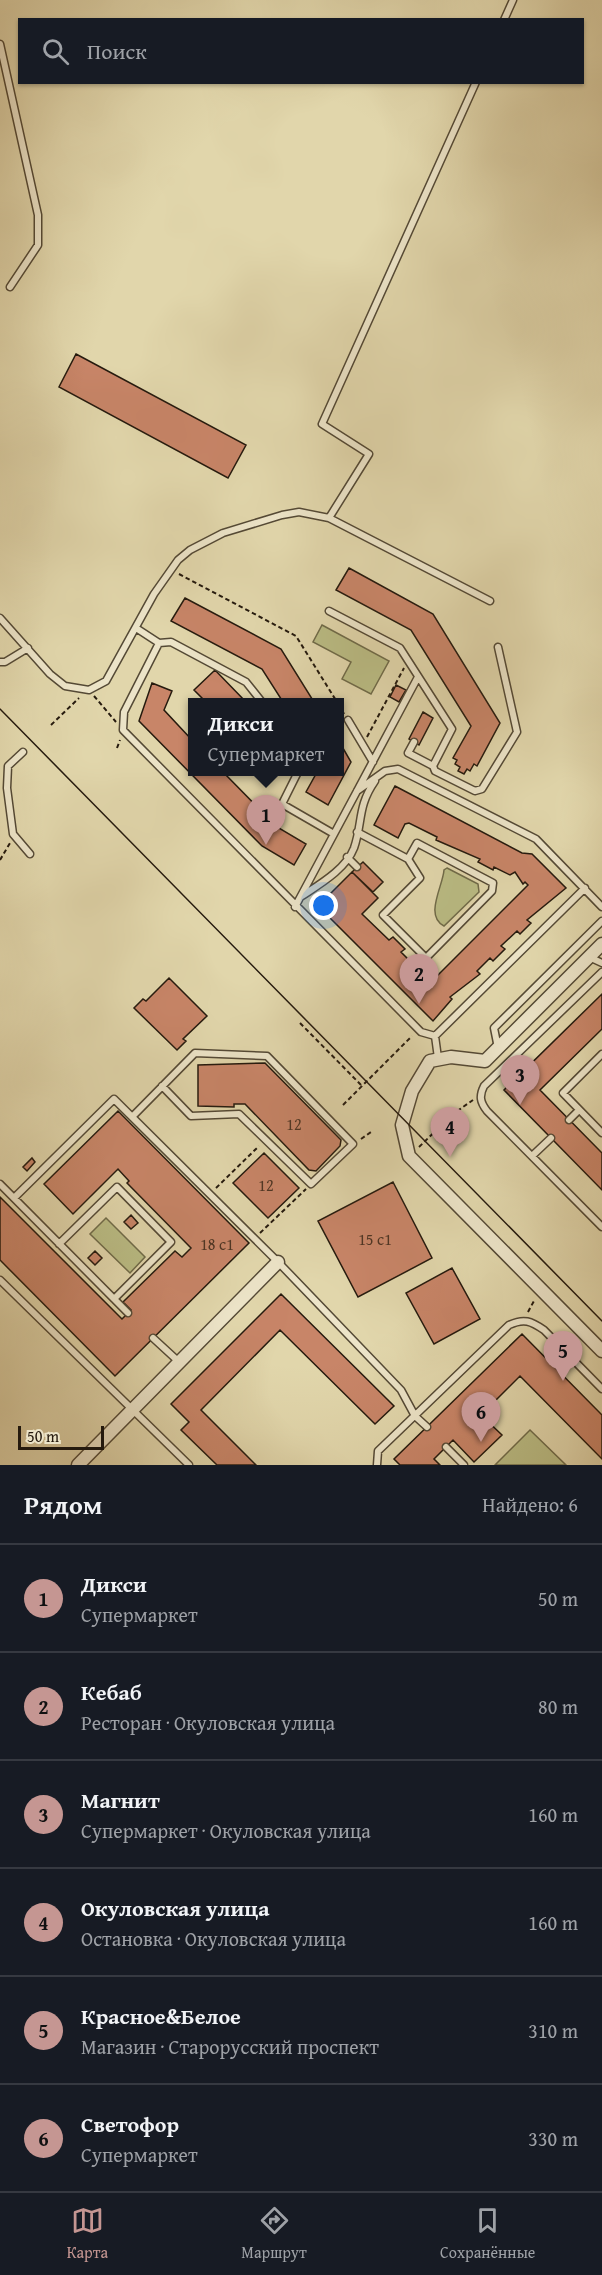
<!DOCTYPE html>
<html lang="ru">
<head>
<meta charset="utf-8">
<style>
  :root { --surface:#171b24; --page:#242831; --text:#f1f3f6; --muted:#9ea1a6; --line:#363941; --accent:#c59692 }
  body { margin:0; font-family:"Gentium Book Plus",serif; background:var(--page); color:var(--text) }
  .scale { position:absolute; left:18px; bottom:15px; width:86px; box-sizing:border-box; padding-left:6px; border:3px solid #251a0e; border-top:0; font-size:16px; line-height:21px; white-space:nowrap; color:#251a0e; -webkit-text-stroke:4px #ece4c8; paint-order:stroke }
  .you { position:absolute; left:324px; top:906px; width:21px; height:21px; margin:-15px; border:4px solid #fff; border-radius:50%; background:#1a73e8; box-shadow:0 0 0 9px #1a73e833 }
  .badge { display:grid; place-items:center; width:39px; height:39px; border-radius:50%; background:var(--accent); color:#111; font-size:20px; font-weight:700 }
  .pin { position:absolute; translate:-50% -50px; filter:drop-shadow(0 2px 3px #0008) }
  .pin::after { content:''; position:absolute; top:32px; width:21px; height:18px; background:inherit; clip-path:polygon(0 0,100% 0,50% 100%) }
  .popup { position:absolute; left:188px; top:698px; width:156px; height:78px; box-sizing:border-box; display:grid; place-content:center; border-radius:0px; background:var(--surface); filter:drop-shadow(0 2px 4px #0005); font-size:20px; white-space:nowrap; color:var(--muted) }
  .popup b { font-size:22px; color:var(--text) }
  .popup::after { content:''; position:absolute; left:50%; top:100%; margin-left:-12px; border:12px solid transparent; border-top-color:var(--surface) }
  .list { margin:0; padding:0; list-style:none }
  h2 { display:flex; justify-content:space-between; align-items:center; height:78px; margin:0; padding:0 24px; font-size:26px }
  h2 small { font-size:20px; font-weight:400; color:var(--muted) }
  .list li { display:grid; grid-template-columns:39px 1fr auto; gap:18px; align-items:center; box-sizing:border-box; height:108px; padding:0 24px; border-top:2px solid var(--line) }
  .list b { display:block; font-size:22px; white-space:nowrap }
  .list p { margin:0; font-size:20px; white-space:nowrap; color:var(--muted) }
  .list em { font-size:20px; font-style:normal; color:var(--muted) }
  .icon { flex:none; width:33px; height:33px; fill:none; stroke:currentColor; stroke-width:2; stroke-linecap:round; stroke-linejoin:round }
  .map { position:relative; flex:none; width:602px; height:1465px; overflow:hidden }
  .search { position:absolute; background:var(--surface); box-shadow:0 2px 4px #0004; left:18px; right:18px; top:18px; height:66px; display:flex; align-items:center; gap:15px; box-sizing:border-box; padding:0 21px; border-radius:0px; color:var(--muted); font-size:22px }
  .sheet { height:726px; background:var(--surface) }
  nav { display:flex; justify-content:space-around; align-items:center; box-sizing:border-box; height:84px; border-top:2px solid var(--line); background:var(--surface); font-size:16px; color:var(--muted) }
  nav a { display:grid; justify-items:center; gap:3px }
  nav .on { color:var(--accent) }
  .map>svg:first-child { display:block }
</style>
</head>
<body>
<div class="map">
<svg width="602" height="1465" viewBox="0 0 602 1465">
  <rect width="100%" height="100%" fill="#e1d6ab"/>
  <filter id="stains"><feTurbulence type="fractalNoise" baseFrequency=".00333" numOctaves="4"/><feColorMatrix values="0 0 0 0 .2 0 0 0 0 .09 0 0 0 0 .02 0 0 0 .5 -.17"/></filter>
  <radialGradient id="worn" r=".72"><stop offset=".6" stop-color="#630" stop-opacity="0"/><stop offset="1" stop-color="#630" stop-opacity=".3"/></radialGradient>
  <path fill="#babc84" stroke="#706b49" stroke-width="1.5" d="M322,625l67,36 -18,33 -29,-15 9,-17 -38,-20z
    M447,868l31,16 1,8 -35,34c-20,-10 -1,-40 0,-56z
    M106,1218l39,39 -15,16 -40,-39z
    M530,1430l36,35h-71z"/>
  <path fill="#c88568" stroke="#251a0e" stroke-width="1.5" d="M76,354l170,91 -18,33 -169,-91z
    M349,568l84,46 67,109 -23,43 -3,-2 -4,7 -3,-2 -3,5 -6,-3 2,-4 -5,-3 2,-4 -4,-2 18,-32 -60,-96 -75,-40z
    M185,598l96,51 33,53h-31l-21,-33 -91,-48z
    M215,670l31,32h-40l-12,-12z
    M152,683l20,8 -8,19 28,30v32h31l54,55 29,17 -12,21 -32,-19 -123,-125z
    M396,685l10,5 -7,12 -9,-5z
    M423,712l10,6 -14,27 -10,-6z
    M340,743l11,19 -23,43 -22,-13 10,-18 24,-2z
    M395,786l127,67 10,1 34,34 -39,32 4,3 -11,11 -3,-3 -16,15 4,3 -12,12 -3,-3 -13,13 3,3 -30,23 2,2 -19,22 -115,-115 34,-34 26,26 -16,16 27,26 4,-3 12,12 -4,3 30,30 97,-97 -3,-3 -2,2 -8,-12 -5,3 -16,-8 -1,3 -15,-8 2,-3 -44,-19 1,-3 -28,-14 -4,1 -7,14 -24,-13z
    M363,862l20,20 -10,10 -21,-20z
    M169,978l38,38 -24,23 3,2 -9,9 -43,-42 9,-9 3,2z
    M602,994v35l-62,61 62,63v37l-98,-100z
    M265,1063l76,77 -1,6 -24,25 -7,-1 -64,-66h-11v3l-36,-1v-41z
    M118,1111l131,132 -134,133 -115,-116v-63l122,122 9,-9 -8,-8 52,-51 7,6 9,-9 -64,-65 2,-2 -11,-12 -45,45 -29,-30z
    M264,1153l35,35 -31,30 -35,-35z
    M32,1158l3,4 -8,9 -4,-4z
    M393,1182l39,76 -74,39 -40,-76z
    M131,1215l7,8 -7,6 -7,-7z
    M95,1251l7,7 -7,7 -7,-7z
    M452,1268l28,51 -46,25 -28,-51z
    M281,1294l113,112 -19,18 -95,-94 -79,80 55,55h-39l-36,-35 8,-8 -18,-18z
    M522,1334l80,81v44l-82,-83 -39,39 21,20 -28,27 -21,-22 -19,19 6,6h-40l-6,-6z"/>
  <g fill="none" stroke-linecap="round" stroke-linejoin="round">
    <defs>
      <path id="lane" d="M504,20l9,-20
        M0,44l38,171v30l-28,42
        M329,518l40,-64 -47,-30 154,-342
        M329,611l71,37 52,81 -19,37 2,5 40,20 7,-2 35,-57 -19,-85
        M0,618l50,56 15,12 24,4 17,-9 48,-87 24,-34 12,-10 33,-17 59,-18 17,-3 30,6 161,83
        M136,628l23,15
        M0,662h5l23,-14
        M262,702l-16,-20 -75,-40 -12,1 -35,69 -1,18 298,302 14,4 150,-148
        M348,720l25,42
        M414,742l-6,11 25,13
        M23,752l-15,14 -1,22 6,46 17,20
        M298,772l-16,32 52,30
        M357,791l28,-20 13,-2 138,70 66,68
        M357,832l51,27 9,-16 76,40 -1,8 -66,67 -43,-43 37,-37 -12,-19
        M347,857l10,10
        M302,896c18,-12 44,-27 52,-48 9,-26 3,-41 21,-67
        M295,907l123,-230
        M589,957l13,6
        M602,972l-118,114c-5,10 -4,16 3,25l115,116
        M435,1036l3,22
        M498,1048l-4,-20 108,-107
        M602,1054l-39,39 39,40
        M132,1117l63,-64 72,3 86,88 -42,40 -72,-70 -48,2 -29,-30
        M569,1120l10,-10
        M532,1156l19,-18
        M0,1184l128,129
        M14,1198l100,-99 164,163 123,128 14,26 12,11
        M59,1244l58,-57 54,55 -57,57
        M0,1280l189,185
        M153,1338l25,23
        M446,1447l18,18
        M377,1465l1,-14 131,-126c15,-7 22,-4 35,5l58,59"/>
      <path id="street" d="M602,944l-117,117 -34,-4 -21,4 -18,30 -10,34 7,31 193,195
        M78,1465l200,-203"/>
    </defs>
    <use href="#lane" stroke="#544935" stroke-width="9"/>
    <use href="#street" stroke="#544935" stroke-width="15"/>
    <path stroke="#251a0e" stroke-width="2" stroke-dasharray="4.5 3" stroke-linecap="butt" d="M179,574l117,62 41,66
      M94,696l22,26
      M340,706l4,8
      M51,725l28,-27
      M367,737l37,-69
      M117,748l3,-8
      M0,860l10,-17
      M300,1023l62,63
      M343,1105l69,-69
      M361,1139l10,-7
      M419,1147l34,-33 20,-14
      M216,1188l43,-42
      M260,1233l46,-44
      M528,1312l7,-13"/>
    <use href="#lane" stroke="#ece4c8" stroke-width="6"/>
    <use href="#street" stroke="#ece4c8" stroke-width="12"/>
    <path stroke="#251a0e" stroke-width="1.5" d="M0,709l602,612"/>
  </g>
  <g text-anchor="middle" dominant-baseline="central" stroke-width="4.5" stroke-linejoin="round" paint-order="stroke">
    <g font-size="16" fill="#4e3524">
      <text x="294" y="1124">12</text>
      <text x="266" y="1185">12</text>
      <text x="375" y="1239">15 с1</text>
      <text x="217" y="1244">18 с1</text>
    </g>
  </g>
  <rect width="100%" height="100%" filter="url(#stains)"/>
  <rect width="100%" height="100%" fill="url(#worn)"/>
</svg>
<div class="scale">50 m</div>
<div class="you"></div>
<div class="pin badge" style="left:266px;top:845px">1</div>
<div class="popup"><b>Дикси</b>Супермаркет</div>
<div class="pin badge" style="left:419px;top:1004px">2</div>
<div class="pin badge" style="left:520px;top:1105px">3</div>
<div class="pin badge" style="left:450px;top:1157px">4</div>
<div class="pin badge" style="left:563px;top:1381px">5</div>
<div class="pin badge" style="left:481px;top:1442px">6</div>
<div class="search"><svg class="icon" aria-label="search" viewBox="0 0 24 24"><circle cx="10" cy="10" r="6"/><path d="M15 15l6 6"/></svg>Поиск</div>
</div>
<section class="sheet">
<h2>Рядом<small>Найдено: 6</small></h2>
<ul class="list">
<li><span class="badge">1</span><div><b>Дикси</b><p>Супермаркет</p></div><em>50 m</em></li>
<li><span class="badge">2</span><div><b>Кебаб</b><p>Ресторан · Окуловская улица</p></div><em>80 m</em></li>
<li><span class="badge">3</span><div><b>Магнит</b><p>Супермаркет · Окуловская улица</p></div><em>160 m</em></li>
<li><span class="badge">4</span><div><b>Окуловская улица</b><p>Остановка · Окуловская улица</p></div><em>160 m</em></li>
<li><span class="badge">5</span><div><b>Красное&amp;Белое</b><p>Магазин · Старорусский проспект</p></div><em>310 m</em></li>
<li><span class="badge">6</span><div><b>Светофор</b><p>Супермаркет</p></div><em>330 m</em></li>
</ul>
</section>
<nav>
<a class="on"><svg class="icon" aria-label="map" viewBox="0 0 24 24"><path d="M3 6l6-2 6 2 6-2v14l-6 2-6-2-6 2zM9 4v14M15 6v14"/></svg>Карта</a>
<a><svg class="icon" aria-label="directions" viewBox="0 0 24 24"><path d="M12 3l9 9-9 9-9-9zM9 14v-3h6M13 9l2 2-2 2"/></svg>Маршрут</a>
<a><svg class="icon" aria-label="saved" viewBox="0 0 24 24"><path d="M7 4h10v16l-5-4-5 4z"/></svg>Сохранённые</a>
</nav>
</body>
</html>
